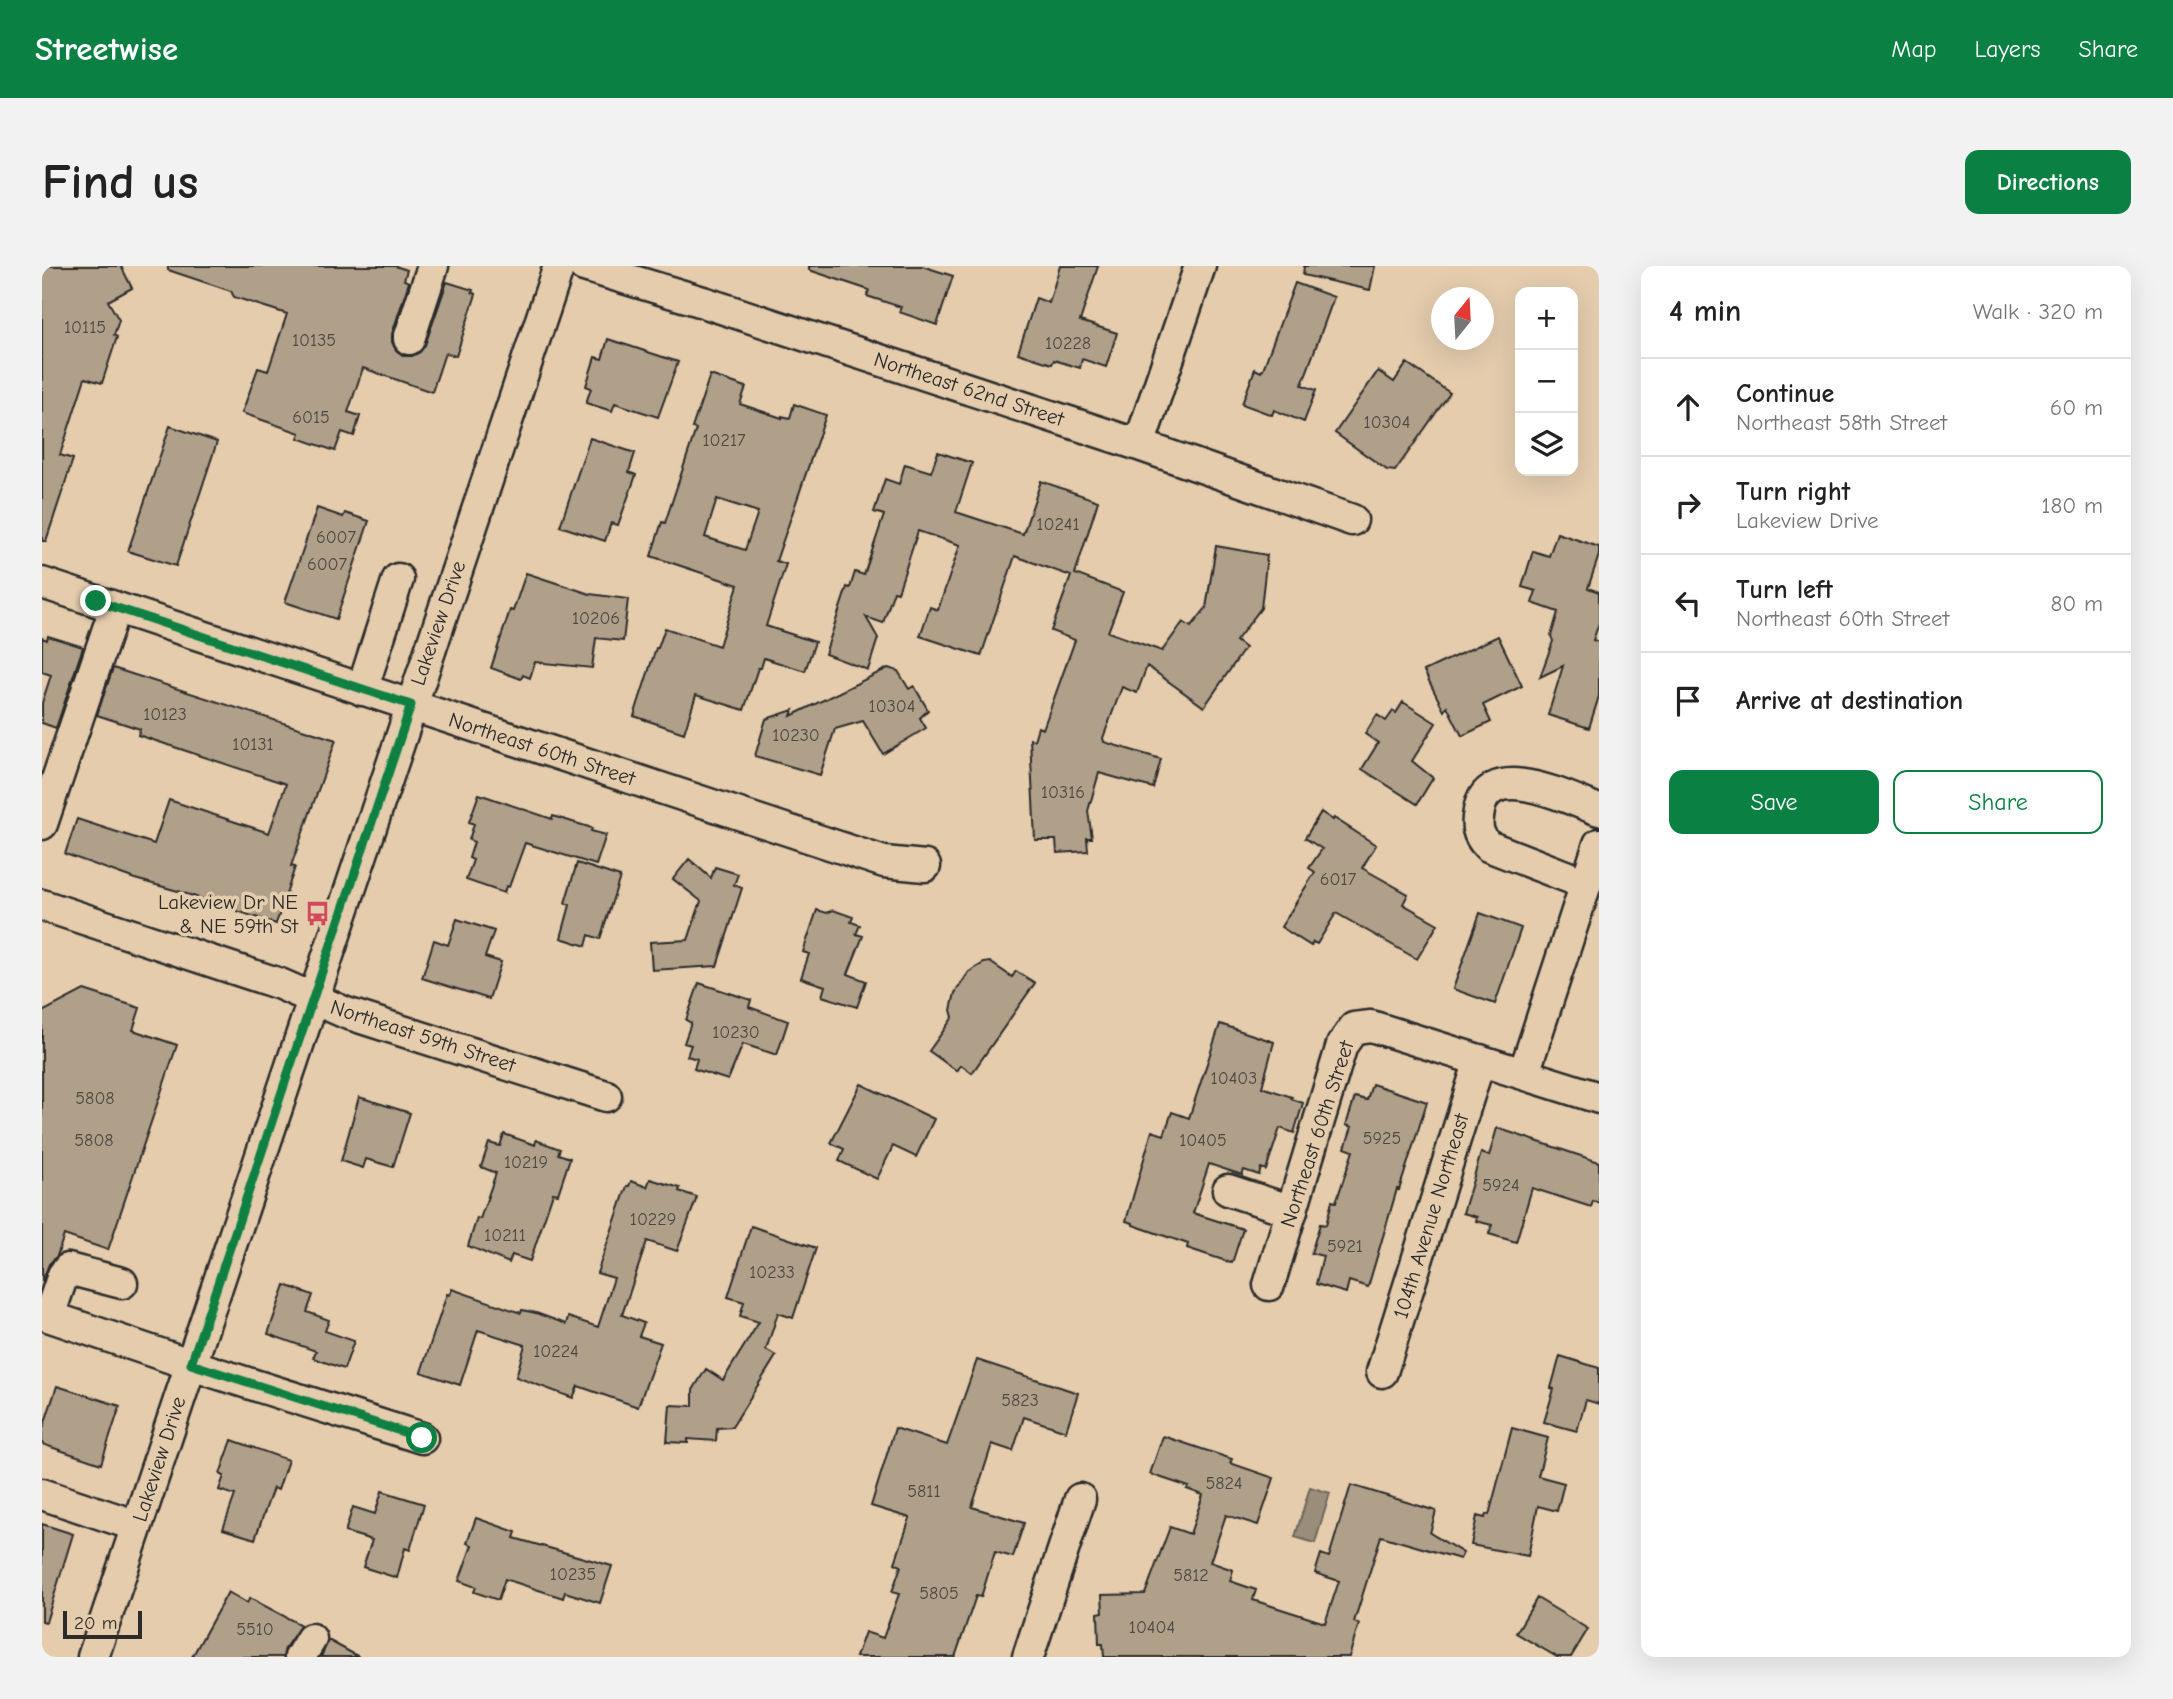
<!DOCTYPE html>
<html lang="en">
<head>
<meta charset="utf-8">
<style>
  :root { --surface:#fff; --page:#f2f2f2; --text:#222; --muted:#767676; --line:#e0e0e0; --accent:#0b8043 }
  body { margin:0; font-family:"Comic Neue",sans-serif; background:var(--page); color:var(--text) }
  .controls { position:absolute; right:21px; top:21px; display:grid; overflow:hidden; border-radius:14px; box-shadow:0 7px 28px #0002 }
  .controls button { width:63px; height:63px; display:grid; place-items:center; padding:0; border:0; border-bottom:2px solid var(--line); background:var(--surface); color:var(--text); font:35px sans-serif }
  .compass { position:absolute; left:1389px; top:21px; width:63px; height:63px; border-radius:50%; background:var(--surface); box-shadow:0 7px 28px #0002; rotate:18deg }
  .scale { position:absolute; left:21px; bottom:18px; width:79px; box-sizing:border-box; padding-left:7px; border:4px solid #2b2b2b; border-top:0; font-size:19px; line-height:24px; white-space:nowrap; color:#2b2b2b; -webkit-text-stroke:5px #e4ccad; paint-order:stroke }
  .stop { position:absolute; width:21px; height:21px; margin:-16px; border:5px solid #0b8043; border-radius:50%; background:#fff }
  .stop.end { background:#0b8043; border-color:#fff; box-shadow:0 2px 7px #0008 }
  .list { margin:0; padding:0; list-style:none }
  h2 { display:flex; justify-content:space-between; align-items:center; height:91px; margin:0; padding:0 28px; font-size:30px }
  h2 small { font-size:23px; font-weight:400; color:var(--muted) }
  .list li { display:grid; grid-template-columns:46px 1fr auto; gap:21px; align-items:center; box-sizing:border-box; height:98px; padding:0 28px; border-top:2px solid var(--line) }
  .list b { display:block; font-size:26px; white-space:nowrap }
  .list p { margin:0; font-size:23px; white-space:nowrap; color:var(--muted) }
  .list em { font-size:23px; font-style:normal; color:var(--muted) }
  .actions { display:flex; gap:14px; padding:21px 28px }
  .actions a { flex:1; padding:16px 0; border:2px solid var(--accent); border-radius:14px; text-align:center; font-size:24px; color:var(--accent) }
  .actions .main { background:var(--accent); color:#fff }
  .icon { flex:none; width:38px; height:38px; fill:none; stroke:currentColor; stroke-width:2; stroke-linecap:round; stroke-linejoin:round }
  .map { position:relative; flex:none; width:1557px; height:1391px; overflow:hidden; border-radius:14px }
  header { display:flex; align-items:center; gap:42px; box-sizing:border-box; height:98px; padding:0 35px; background:var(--accent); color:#fff }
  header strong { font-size:33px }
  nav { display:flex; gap:38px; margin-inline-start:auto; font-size:24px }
  .intro { display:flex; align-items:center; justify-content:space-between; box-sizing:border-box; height:168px; padding:0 42px }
  h1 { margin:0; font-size:49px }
  .button { padding:18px 32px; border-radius:14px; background:var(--accent); color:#fff; font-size:24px; font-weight:700 }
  main { display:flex; gap:42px; padding:0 42px }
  aside { flex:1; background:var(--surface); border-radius:14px; box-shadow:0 7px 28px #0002 }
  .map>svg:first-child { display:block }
</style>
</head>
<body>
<header>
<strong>Streetwise</strong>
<nav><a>Map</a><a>Layers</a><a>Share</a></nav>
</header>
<div class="intro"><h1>Find us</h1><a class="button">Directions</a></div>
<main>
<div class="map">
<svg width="1557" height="1391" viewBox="0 0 1557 1391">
  <rect width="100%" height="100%" fill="#e4ccad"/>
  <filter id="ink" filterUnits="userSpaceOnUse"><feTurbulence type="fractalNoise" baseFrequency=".0143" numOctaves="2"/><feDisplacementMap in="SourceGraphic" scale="14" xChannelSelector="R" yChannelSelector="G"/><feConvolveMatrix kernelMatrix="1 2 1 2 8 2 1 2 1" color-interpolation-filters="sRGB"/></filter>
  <g filter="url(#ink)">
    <path fill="#9a8d7a" stroke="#6e665a" stroke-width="2" d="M1268,1221l20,6 -15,50 -20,-6z"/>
    <path fill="#b0a089" stroke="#2b2b2b" stroke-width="2" fill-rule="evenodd" d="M0,0h79l11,22 -24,13 11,19 -5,15 3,2 -15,46 -17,-5 -25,77 13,4 -27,82h-4z
      M126,0h227l12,4 -3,10 5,2 -17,52v8l4,8 8,6h8l8,-4 5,-7 22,-63 26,8 -1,2 4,2 -20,62 -11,-3 -13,39 -69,-24 -15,44 12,4 -6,20 -12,-4 -7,19 -37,-13 2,-5 -58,-20 16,-45 10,3 19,-57 -53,-17 -3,-6 -63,-21z
      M767,0h113l31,10 -16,49 -38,-13 2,-5 -34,-11 2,-6 -60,-20z
      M1018,0h38l-18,55 37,12 -11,34 -24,-8 -2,9 -26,-8 -2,4 -34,-11 18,-55 13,5z
      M1262,0h71l-5,24 -67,-15z
      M1253,17l39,14 -32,88 14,5 -12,32 -30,-12 -2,5 -30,-11 13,-35 6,3 2,-3z
      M566,73l70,23 -20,55 -43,-14 -3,8 -26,-8 5,-15 -5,-2 9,-29 7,2z
      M1365,97l43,30 -55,78 -8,-1 -52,-37 43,-62 16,11z
      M668,109l36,12 -6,17 42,14v-2l8,2 4,-14 32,11 -50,146 10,3 -20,62 49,16 -10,29 -41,-13 -3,10h-3l-14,42 -48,-15 -12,38 -50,-17 22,-68h2l7,-20 54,18 19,-61 -87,-29 11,-34 3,1 31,-94 -4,-1zM675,233l41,13 -13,38 -40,-13z
      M128,160l47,16 -41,124 -48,-15z
      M548,172l45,15 -6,19 7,3 -18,50 -7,-2 -6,18 -45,-15z
      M896,186l34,11 -16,49 67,22 18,-53 57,20 -23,73 48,18 -15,40 54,19 21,-29 8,5 15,-19 10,-62 51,9 -6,53 -25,33 9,7 -41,59 -57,-41 -10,27 -15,-6 -19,51 1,4 57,17 -8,29 -54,-15 -11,38 4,27h-5l1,13 -31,2 -1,-13h-21l-5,-101 4,1 4,-13 5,2 32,-89 -24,-9 20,-55 -56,-20 -34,100 -61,-20 10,-29 8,3 22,-65 -42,-14 -20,61 -4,-1 -11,32 -17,-6 12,21 -10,32 -43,-16 22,-67 3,1 5,-16 9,3 20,-60 -10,-3 11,-33 14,5 6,-20 26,8z
      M275,242l26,9 2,-4 24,8 -33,98 -51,-17z
      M1515,267l42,14v8l-11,33 11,4v31l-6,17 6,2v54l-10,32 -41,-13 15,-49 -23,11 13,-36 -2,-5 7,-24 -26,-9 4,-12 -14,-4 11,-36 16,5z
      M484,307l64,21 38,5 -5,42 -27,-3 -4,30 -57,-6 -5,16 -7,-3 -2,4 -30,-11 19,-58 3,1z
      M6,370l35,11 -27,81 -14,-5v-20l9,-28 -9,-3v-34l5,2z
      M1456,370l24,50 -39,19 8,17 -29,14 -15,-30 -3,5 -20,-40z
      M71,402l223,72 -45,126 4,1 -19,57 -98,-33 -43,-12 -70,-25 12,-35 77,25 15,-44 100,33 17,-49 -148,-49 2,-6 -43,-14z
      M846,402l10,3 11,18 5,-3 14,24 -8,8 6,10 -43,26 -20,-33 -28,8 -15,46 -65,-19 11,-37 27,-9 -2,6z
      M1361,436l33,21 -24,38 21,17 -16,26 -55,-35 16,-26 -13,-9 12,-19 9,6 7,-10 3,2z
      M437,528l73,25 1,-3 39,12 -1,3 15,4 -10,30 -71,-22 -16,44 -3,-1 -2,7 -38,-13 7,-20 -4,-2 5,-16 -5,-2 5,-16 -5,-2z
      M1279,546l12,8 1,-2 42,27 -14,23 46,26 -5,10 35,20 -21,35 -81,-46 -19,31 -4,-2 -2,4 -30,-19 34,-55 -6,-4 13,-19 -17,-11z
      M647,593l22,19 4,-11 23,7 -4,11 8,3 -25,78 -65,4 -2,-28 38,-2 13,-39 -28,-22z
      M535,597l43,14 -20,62 -11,-4 -3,11 -25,-8 9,-33 -5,-2z
      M775,644l10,3 6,-3 20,7 -2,5 9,3 -4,9 7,2 -15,38 18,7 -9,26 -35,-11 3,-10 -24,-8 8,-24 -6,-2z
      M1438,647l41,15 -26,76 -42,-15z
      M415,653l37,12 -9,26 16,5 -12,37 -67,-21 12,-38 14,5z
      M948,696l22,15 4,-6 19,12 -63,90 -11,-8 -4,6 -28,-20 24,-34 -2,-7 4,-17 14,-21 15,-9z
      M657,717l52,17 -2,7 39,14 -11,34 -34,-11 -15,36 -34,-11 3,-10 -10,-3 4,-11 -7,-2 7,-20 -5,-3z
      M42,724l56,18 -7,22 44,15 -69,205 -44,-15 -7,21 -8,8 -7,18v-270z
      M1178,758l54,18 -12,45 30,10 -1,2 12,4 -9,30 -14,-5 -14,42 -5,-2 -2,7 -15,-5 -2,5 -33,-11 -16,49 50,16 -11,34 -45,-15 1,-4 -55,-19v-2l-7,-2 26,-90 12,4 8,-23 17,6z
      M819,818l73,35 -18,38 -23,-11 -16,33 -38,-18 5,-12 -13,-6z
      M1330,818l55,18 -28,88 -2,-1 -29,98 -19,-6 -3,12 -30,-9 7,-28 -12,-3 9,-29 6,1 6,-24 4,1 17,-51 -8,-3 7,-21 -6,-2 9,-28 12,3z
      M317,831l51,16 -17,54 -27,-8 -3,9 -22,-7z
      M1455,862l102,34v41l-6,-2 -2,6 -59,-19 -16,54 -27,-8 3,-9 -16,-4 1,-4 -14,-4 18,-60 8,3z
      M462,868l31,11 1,-5 24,9 -2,5 12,4 -12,36 -5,-1 -23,68 -18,-6 -3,8 -41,-17 9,-28 3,1 16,-46 -15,-6 8,-24 11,3z
      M608,913l30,9 -1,3 18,6 -20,54 -30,-10 -25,74 22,8 -5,13 22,7 -23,64 -60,-21 -5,12 -57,-21 9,-32 -47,-15 -18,55 -39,-13 26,-78 3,1 2,-6 69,24 1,-3 14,3 30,11 2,-7 30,10 16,-49 -17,-5 30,-87h2l2,-5 16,6z
      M709,960l65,22 -23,70 -15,-5 -12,37 10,6 -44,71 -15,1 -1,13 -28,-2v4l-21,-1 3,-37 23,1v-16l13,-21 17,11 36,-58 -19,-6 4,-14 -16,-5z
      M243,1019l28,10 -6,17 22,8 -4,11 29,10 -10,28 -31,-11 3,-7 -48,-17z
      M1518,1090l39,12v36l-13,-4 -9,31 -33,-9 10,-33 -3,-1z
      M935,1094l101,33 -12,38 -42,-14 -11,34 -21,-7 -20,63 52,16 -11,34 -18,-5 -14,45 -5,-1 -21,61h-99l9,-25 18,6 16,-44 -7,-2 9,-26 -6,-3 15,-45 -39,-12 24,-78 52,17z
      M15,1120l63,20 -19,58 -59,-20v-13z
      M1470,1162l36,10 -10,38 26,7 -7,28 -19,-5 -10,50 -57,-11 6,-29 8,2 1,-4 3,1z
      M1121,1170l69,23 -2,4 44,15 -16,47 -32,-10 -16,47 23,8 -3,11 26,9 -3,10 72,23 14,-42 -24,-8 6,-19 8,3 22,-72 85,26 -6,22 33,20 -3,6 -79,-23 -27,86 5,2 -10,33h-245l-1,-13h-4l-1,-31 5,-1 -1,-17 43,-1 25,-67 20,7 13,-39 -16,-6 2,-2 -39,-13z
      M190,1174l56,20 -10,30 -5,-2 -18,51 -32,-10 12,-34 -16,-5 5,-14 -4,-2z
      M340,1225l42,13 -14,46 -5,-2 -8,30 -34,-11 9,-27 -27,-8 8,-25 22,7z
      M434,1252l40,14 -2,6 98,28 -12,37 -35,-11 -2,6 -58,-19 -7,21 -24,-8 2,-5 -17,-6 13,-36 -5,-2z
      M0,1258l31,10 -27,88 -4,-1z
      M186,1326l19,11 3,-5 51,27 -16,23 -2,9h-91z
      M1495,1332l51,31 -17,28h-14l-41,-24z
      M286,1374l31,17h-38z"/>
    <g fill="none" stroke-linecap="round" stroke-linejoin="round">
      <defs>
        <path id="minor" d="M542,0l119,36 436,143 213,75
          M367,73l24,-73
          M1097,179l61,-179
          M0,317l842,279 41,4
          M320,424l36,-111
          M0,558l73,-216
          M1544,618l-98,-38c-11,-11 -12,-20 -9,-35 9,-54 90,-12 120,-1
          M0,639l238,79 66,29 260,83
          M1482,807l75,-229
          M1186,924l64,21
          M1227,1019l73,-240 12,-17 17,-2 228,72
          M0,1048l174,59 206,65
          M7,1050l14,-41 5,-6 54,14
          M1340,1106l98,-312
          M0,1228l95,32
          M51,1391l466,-1391
          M258,1391l11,-18
          M986,1391l52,-158"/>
      </defs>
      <use href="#minor" stroke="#2b2b2b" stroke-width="35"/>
      <use href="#minor" stroke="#e4ccad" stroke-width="30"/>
    </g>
  </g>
  <g fill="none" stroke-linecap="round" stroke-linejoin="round" filter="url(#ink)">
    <path stroke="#0b8043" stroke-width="9" d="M54,335l315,104 -220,659 231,74"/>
  </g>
  <defs>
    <symbol id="bus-bare" viewBox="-9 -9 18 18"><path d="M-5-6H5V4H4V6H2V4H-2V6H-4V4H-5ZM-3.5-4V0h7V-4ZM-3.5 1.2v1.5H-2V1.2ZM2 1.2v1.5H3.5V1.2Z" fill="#d1495b" stroke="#e4ccad" stroke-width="2.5" paint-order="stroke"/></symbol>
  </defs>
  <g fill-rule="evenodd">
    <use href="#bus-bare" x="258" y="630" width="35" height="35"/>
  </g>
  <g text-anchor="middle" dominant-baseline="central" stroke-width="7" stroke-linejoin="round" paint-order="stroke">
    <g font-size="18" fill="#4c4842">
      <text x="43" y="61">10115</text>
      <text x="272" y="74">10135</text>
      <text x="1026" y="77">10228</text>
      <text x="269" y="151">6015</text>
      <text x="1345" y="156">10304</text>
      <text x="682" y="174">10217</text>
      <text x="1016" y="258">10241</text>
      <text x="294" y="271">6007</text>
      <text x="285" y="298">6007</text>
      <text x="554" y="352">10206</text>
      <text x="850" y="440">10304</text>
      <text x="123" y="448">10123</text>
      <text x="754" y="469">10230</text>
      <text x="211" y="478">10131</text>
      <text x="1021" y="526">10316</text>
      <text x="1296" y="613">6017</text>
      <text x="694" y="766">10230</text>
      <text x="1192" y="812">10403</text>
      <text x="53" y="832">5808</text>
      <text x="1340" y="872">5925</text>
      <text x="52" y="874">5808</text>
      <text x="1161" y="874">10405</text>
      <text x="484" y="896">10219</text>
      <text x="1459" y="919">5924</text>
      <text x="611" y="953">10229</text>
      <text x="463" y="969">10211</text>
      <text x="1303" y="980">5921</text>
      <text x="730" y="1006">10233</text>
      <text x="514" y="1085">10224</text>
      <text x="978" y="1134">5823</text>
      <text x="1182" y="1217">5824</text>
      <text x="882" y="1225">5811</text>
      <text x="531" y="1308">10235</text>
      <text x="1149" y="1309">5812</text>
      <text x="897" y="1327">5805</text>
      <text x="1110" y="1361">10404</text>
      <text x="213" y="1363">5510</text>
    </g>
    <g font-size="21" fill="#2b2b2b" stroke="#e4ccad">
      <text transform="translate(927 123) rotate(18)">Northeast 62nd Street</text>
      <text transform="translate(396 357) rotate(-71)">Lakeview Drive</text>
      <text transform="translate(500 483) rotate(18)">Northeast 60th Street</text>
      <text transform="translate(381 770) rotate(18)">Northeast 59th Street</text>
      <text transform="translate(1275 868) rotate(-72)">Northeast 60th Street</text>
      <text transform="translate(1389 950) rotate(-73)">104th Avenue Northeast</text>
      <text transform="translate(117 1193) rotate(-72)">Lakeview Drive</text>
    </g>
    <g font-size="21" fill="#2b2b2b" stroke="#e4ccad" text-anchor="end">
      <text x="256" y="636">Lakeview Dr NE<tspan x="256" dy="24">&amp; NE 59th St</tspan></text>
    </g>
  </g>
</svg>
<div class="controls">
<button>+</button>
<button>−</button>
<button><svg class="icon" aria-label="layers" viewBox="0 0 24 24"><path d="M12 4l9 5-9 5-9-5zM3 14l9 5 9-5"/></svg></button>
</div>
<svg class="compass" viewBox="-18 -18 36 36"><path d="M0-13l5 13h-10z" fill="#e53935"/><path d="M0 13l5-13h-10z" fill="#767676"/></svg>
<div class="scale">20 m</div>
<div class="stop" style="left:380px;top:1172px"></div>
<div class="stop end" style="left:54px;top:335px"></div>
</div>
<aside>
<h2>4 min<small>Walk · 320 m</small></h2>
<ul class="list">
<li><svg class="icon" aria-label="ahead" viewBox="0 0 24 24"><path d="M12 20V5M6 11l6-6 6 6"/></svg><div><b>Continue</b><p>Northeast 58th Street</p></div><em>60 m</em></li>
<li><svg class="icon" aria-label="right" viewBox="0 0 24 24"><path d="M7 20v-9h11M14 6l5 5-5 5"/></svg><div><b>Turn right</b><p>Lakeview Drive</p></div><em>180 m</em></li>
<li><svg class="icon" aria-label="left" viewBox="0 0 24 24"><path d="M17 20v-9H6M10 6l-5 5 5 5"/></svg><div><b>Turn left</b><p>Northeast 60th Street</p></div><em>80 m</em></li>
<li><svg class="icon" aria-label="arrive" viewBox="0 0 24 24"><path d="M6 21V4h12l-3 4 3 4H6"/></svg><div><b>Arrive at destination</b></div></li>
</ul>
<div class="actions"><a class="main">Save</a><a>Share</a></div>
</aside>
</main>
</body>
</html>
